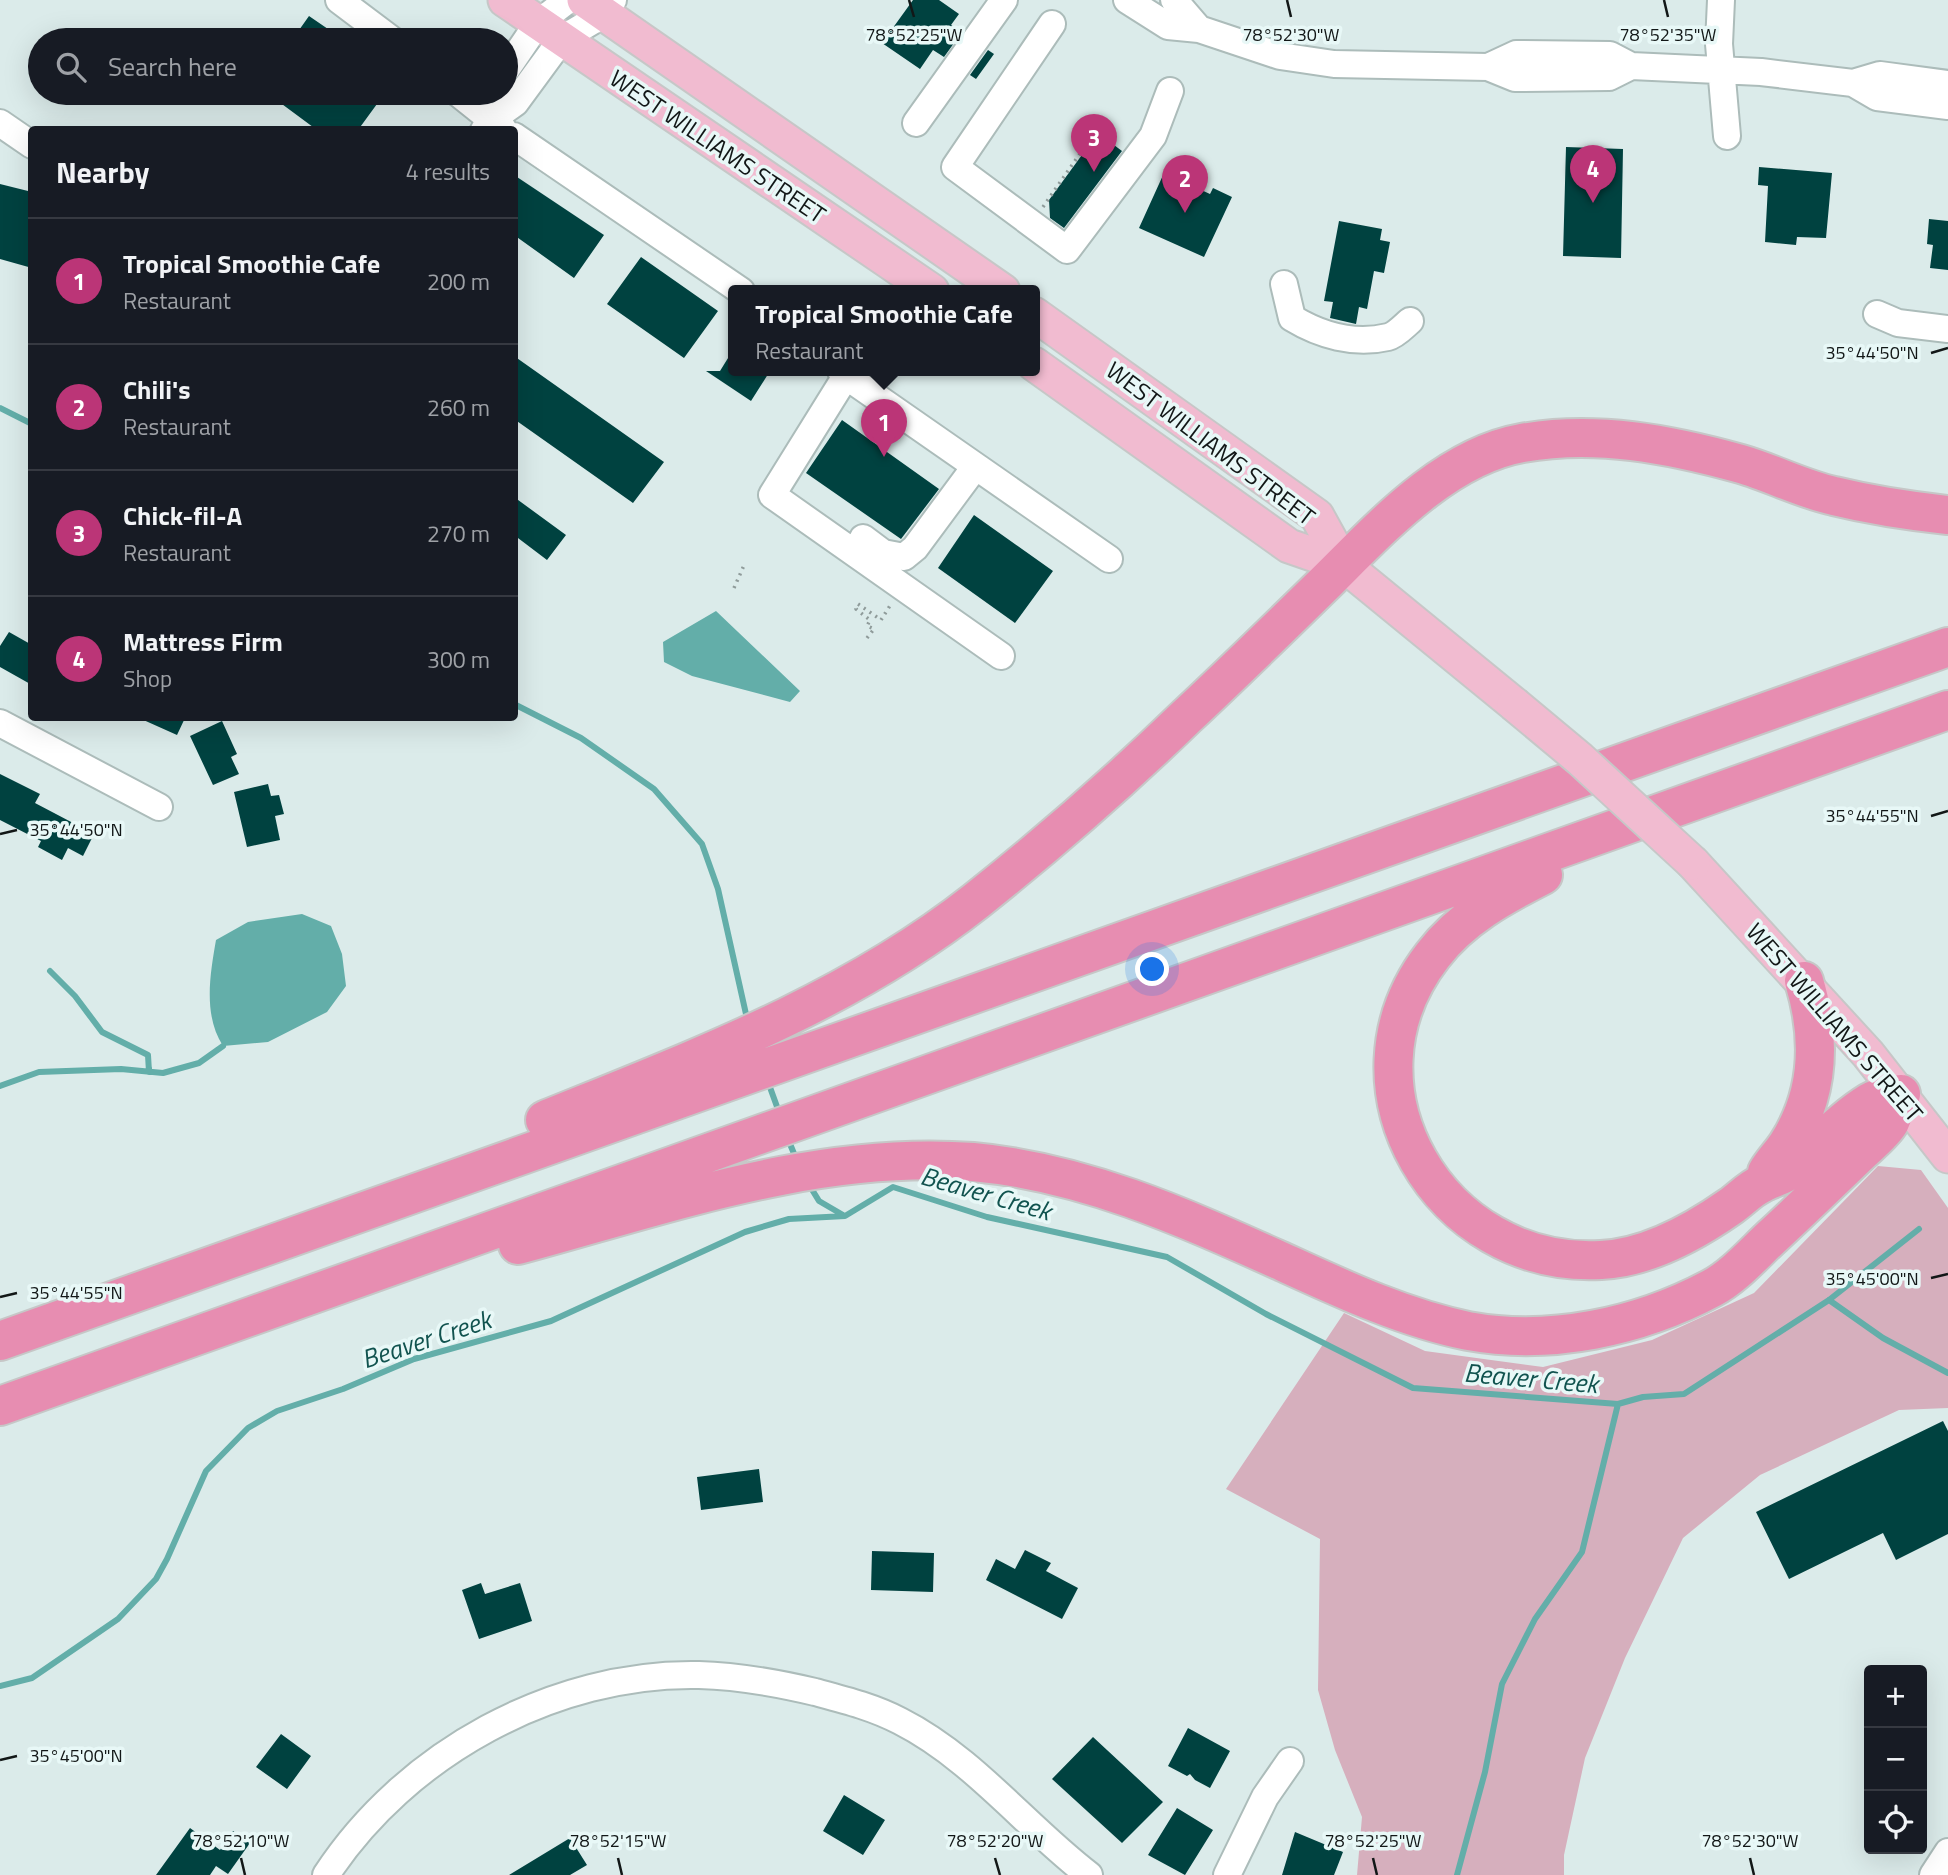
<!DOCTYPE html>
<html lang="en">
<head>
<meta charset="utf-8">
<style>
  :root { --surface:#171b24; --page:#20242c; --text:#f1f3f6; --muted:#9ea1a6; --line:#363941; --accent:#bb3577 }
  body { margin:0; font-family:"Titillium Web",sans-serif; background:var(--page); color:var(--text) }
  .controls { position:absolute; right:21px; bottom:21px; display:grid; overflow:hidden; border-radius:7px; box-shadow:0 7px 28px #0002 }
  .controls button { width:63px; height:63px; display:grid; place-items:center; padding:0; border:0; border-bottom:2px solid var(--line); background:var(--surface); color:var(--text); font:35px sans-serif }
  .you { position:absolute; left:1153px; top:970px; width:24px; height:24px; margin:-18px; border:5px solid #fff; border-radius:50%; background:#1a73e8; box-shadow:0 0 0 10px #1a73e833 }
  .badge { display:grid; place-items:center; width:46px; height:46px; border-radius:50%; background:var(--accent); color:#fff; font-size:23px; font-weight:700 }
  .pin { position:absolute; translate:-50% -58px; filter:drop-shadow(0 2px 4px #0008) }
  .pin::after { content:''; position:absolute; top:37px; width:24px; height:21px; background:inherit; clip-path:polygon(0 0,100% 0,50% 100%) }
  .popup { position:absolute; left:728px; top:285px; width:312px; height:91px; box-sizing:border-box; display:grid; place-content:center; border-radius:7px; background:var(--surface); filter:drop-shadow(0 2px 5px #0005); font-size:23px; white-space:nowrap; color:var(--muted) }
  .popup b { font-size:26px; color:var(--text) }
  .popup::after { content:''; position:absolute; left:50%; top:100%; margin-left:-14px; border:14px solid transparent; border-top-color:var(--surface) }
  .list { margin:0; padding:0; list-style:none }
  h2 { display:flex; justify-content:space-between; align-items:center; height:91px; margin:0; padding:0 28px; font-size:30px }
  h2 small { font-size:23px; font-weight:400; color:var(--muted) }
  .list li { display:grid; grid-template-columns:46px 1fr auto; gap:21px; align-items:center; box-sizing:border-box; height:126px; padding:0 28px; border-top:2px solid var(--line) }
  .list b { display:block; font-size:26px; white-space:nowrap }
  .list p { margin:0; font-size:23px; white-space:nowrap; color:var(--muted) }
  .list em { font-size:23px; font-style:normal; color:var(--muted) }
  .icon { flex:none; width:38px; height:38px; fill:none; stroke:currentColor; stroke-width:2; stroke-linecap:round; stroke-linejoin:round }
  .map { position:relative; flex:none; width:1948px; height:1875px; overflow:hidden }
  .search { position:absolute; background:var(--surface); box-shadow:0 7px 28px #0002; left:28px; top:28px; width:490px; height:77px; display:flex; align-items:center; gap:18px; box-sizing:border-box; padding:0 24px; border-radius:38px; color:var(--muted); font-size:26px }
  .panel { position:absolute; background:var(--surface); box-shadow:0 7px 28px #0002; left:28px; top:126px; width:490px; height:595px; border-radius:7px }
  .map>svg:first-child { display:block }
</style>
</head>
<body>
<div class="map">
<svg width="1948" height="1875" viewBox="0 0 1948 1875">
  <rect width="100%" height="100%" fill="#dbebea"/>
  <path fill="#d6afbd" d="M1878,1166l43,4 27,38v200l-49,2 -139,65 -77,63 -58,120 -40,100 -21,97v20h-207l5,-58 -27,-67 -17,-60 2,-151 -94,-50 118,-176 81,38 118,16 109,-27 102,-47z"/>
  <path fill="#63aea9" d="M716,611l84,80 -10,11 -98,-26 -28,-14 -1,-20z
    M302,914l29,12 11,28 4,32 -19,26 -59,30 -45,4c-20,-31 -13,-71 -7,-106l32,-18z"/>
  <g fill="none" stroke-linecap="round" stroke-linejoin="round">
    <path stroke="#63aea9" stroke-width="6" d="M0,408l32,16
      M514,704l67,34 73,51 48,55 16,45 30,134
      M50,971l25,25 27,36 46,23 1,17v-4
      M767,1079l13,36
      M0,1086l39,-14 82,-3 42,4 36,-10 24,-17
      M788,1139l9,22
      M808,1183l11,18 24,14
      M1829,1300l54,38 65,35
      M0,1686l32,-8 86,-59 38,-40 11,-20 39,-88 42,-43 29,-17 66,-22 71,-30 137,-38 194,-89 44,-13 56,-3 48,-29 94,30 180,40 99,57 147,74 205,16 25,-7 41,-3 145,-94 90,-71
      M1457,1875l28,-103 17,-88 33,-65 47,-67 36,-148"/>
  </g>
  <path fill="#004240" d="M913,0h26l20,14 -8,11 11,7 -18,25 -11,-7 -13,19 -38,-26z
    M309,16l35,24h-52z
    M988,50l6,4 -18,25 -6,-4z
    M267,93h118l-27,37h-41z
    M1098,133l24,18 -58,77 -14,-10 -1,-18z
    M1566,147l57,2 -2,109 -58,-2z
    M1759,167l73,6 -6,65 -29,-1 -1,8 -31,-3 3,-56 -10,-1z
    M1164,173l46,21 3,-6 19,9 -28,60 -65,-29z
    M514,175l90,60 -30,43 -60,-43z
    M0,184l32,8v76l-32,-9z
    M1929,219l19,2v49l-18,-2 3,-23 -6,-1z
    M1339,221l43,8 -2,11 10,2 -6,31 -10,-2 -7,38 -8,-2 -3,17 -26,-6 3,-16 -9,-1z
    M641,257l77,54 -34,47 -77,-54z
    M733,350v21h37l-19,30 -45,-30h14z
    M514,356l150,106 -31,41 -119,-84z
    M842,420l97,69 -38,50 -95,-66z
    M514,497l52,38 -19,25 -33,-25z
    M974,515l79,56 -38,52 -77,-55z
    M9,632l23,13v40l-32,-18v-21z
    M139,718h46l-8,17z
    M222,721l15,33 -6,3 8,17 -26,11 -23,-49z
    M0,774l40,20 -5,9 59,31 -11,22 -15,-8 -6,12 -24,-13 3,-6 -41,-21z
    M268,784l3,12 8,-1 5,19 -9,2 5,24 -33,7 -13,-55z
    M1943,1421l5,10v103l-52,26 -13,-27 -94,46 -33,-67z
    M759,1469l4,33 -62,8 -4,-33z
    M1025,1550l26,13 -5,8 32,17 -16,31 -76,-39 10,-21 19,10z
    M872,1551l62,2 -1,39 -62,-2z
    M481,1583l4,11 35,-11 12,38 -53,18 -17,-49z
    M1188,1728l42,23 -20,37 -15,-8 -5,-6 -3,2 -19,-10z
    M281,1734l30,22 -24,33 -31,-22z
    M1093,1737l70,65 -41,41 -70,-64z
    M844,1795l41,25 -22,35 -40,-24z
    M1177,1808l36,22 -28,45 -37,-20z
    M190,1828l30,22 13,-19 17,12 -22,31 -12,-8 -6,9h-54z
    M1295,1832l48,20 -9,23h-52z
    M570,1838l17,27 -17,10h-61z"/>
  <g fill="none" stroke-linecap="round" stroke-linejoin="round">
    <defs>
      <path id="minor" d="M339,0l53,40
        M1127,0l41,26 31,3 81,27 54,8 154,3 27,11 94,-1 22,-11
        M1174,0l25,29
        M1721,0l-2,44 8,92
        M1052,24l-97,143 112,83 86,-114 17,-45
        M1488,67l28,-13 94,1 21,11 130,6 92,11 27,-8 68,9
        M506,70l32,-47 30,-23
        M1853,83l24,14 71,9
        M458,93l45,36
        M0,123l32,22
        M916,123l88,-123
        M484,130l7,-10 24,-17 47,-64 42,-25 9,-14
        M514,136l227,155
        M1284,284l8,34c28,17 62,27 96,19 8,-2 16,-11 22,-16
        M1877,314l21,9 50,6
        M841,371l5,5 -74,119 229,161
        M850,371l-4,5 263,183
        M863,538l20,15 21,4 11,-9 60,-81
        M0,723l159,84
        M326,1875c79,-121 228,-203 373,-200 39,1 78,8 116,17 30,8 58,15 85,29 73,37 125,105 189,154
        M1227,1875l38,-78 25,-36
        M1933,1875l15,-23"/>
      <path id="major" d="M505,0l427,291
        M584,0l419,291
        M1034,314l283,202 27,49
        M1034,364l255,182 55,19 170,139
        M1693,863l175,191 80,102"/>
      <path id="highway" d="M1543,875c-41,21 -82,43 -110,80 -102,131 7,314 168,305 47,-2 93,-28 130,-54 10,-7 19,-17 30,-22 7,-5 16,-6 24,-11 29,-22 54,-52 85,-71 8,-5 21,-6 31,-8
        M545,1120c150,-61 303,-118 431,-219 73,-58 144,-120 211,-185 46,-43 91,-87 136,-131 54,-53 120,-128 199,-142 74,-13 147,1 219,21 31,9 61,25 93,32 37,9 76,15 114,19
        M1767,1172c6,-10 14,-18 20,-27 33,-51 34,-108 17,-164
        M518,1245c148,-40 299,-95 455,-83 111,10 210,55 310,100 59,27 121,56 185,69 82,15 171,-4 244,-43 23,-12 44,-37 63,-54 28,-26 56,-53 83,-79 10,-10 25,-21 32,-33 4,-9 7,-19 11,-28
        M0,1341l1948,-694
        M0,1406l1948,-696"/>
    </defs>
    <use href="#minor" stroke="#acbcba" stroke-width="30"/>
    <use href="#major" stroke="#c6c7c7" stroke-width="37"/>
    <use href="#highway" stroke="#c6c7c7" stroke-width="42"/>
    <path stroke="#8f9b9a" stroke-width="3.5" stroke-dasharray="2 5" stroke-linecap="butt" d="M1043,207l43,-62
      M734,588l11,-25
      M867,638l7,-9 -7,-3 3,-6 -14,-11 2,-5 23,16 10,-16"/>
    <use href="#minor" stroke="#fff" stroke-width="26"/>
    <use href="#major" stroke="#f1bbd0" stroke-width="33"/>
    <use href="#highway" stroke="#e78db1" stroke-width="38"/>
    <defs>
      <path id="major-bridge" d="M1514,704l66,55 113,104"/>
    </defs>
    <use href="#major-bridge" stroke="#c6c7c7" stroke-width="37" stroke-linecap="butt"/>
    <use href="#major-bridge" stroke="#f1bbd0" stroke-width="33"/>
  </g>
  <path fill="none" stroke="#121717" stroke-width="2.5" d="M909,0l5,17M1287,0l4,17M1664,0l4,17M1931,353l17,-5M1931,816l17,-5M0,834l17,-4M1931,1278l17,-4M0,1297l17,-4M0,1760l17,-4M241,1858l4,17M618,1858l4,17M995,1858l5,17M1373,1858l4,17M1750,1858l4,17"/>
  <g text-anchor="middle" dominant-baseline="central" stroke-width="7" stroke-linejoin="round" paint-order="stroke">
    <g font-size="24" fill="#121717" stroke="#e8f8f7">
      <text transform="translate(718 146) rotate(34)">WEST WILLIAMS STREET</text>
      <text transform="translate(1211 443) rotate(37)">WEST WILLIAMS STREET</text>
      <text transform="translate(1835 1022) rotate(49)">WEST WILLIAMS STREET</text>
    </g>
    <g font-size="26" font-style="italic" fill="#11534f" stroke="#e8f8f7">
      <text transform="translate(986 1193) rotate(16)">Beaver Creek</text>
      <text transform="translate(426 1339) rotate(-18)">Beaver Creek</text>
      <text transform="translate(1531 1378) rotate(5)">Beaver Creek</text>
    </g>
  </g>
  <g font-size="18" text-anchor="middle" fill="#121717" stroke="#e8f8f7" stroke-width="7" stroke-linejoin="round" paint-order="stroke">
    <text x="914" y="41">78°52'25"W</text>
    <text x="1291" y="41">78°52'30"W</text>
    <text x="1668" y="41">78°52'35"W</text>
    <text x="1872" y="359">35°44'50"N</text>
    <text x="1872" y="822">35°44'55"N</text>
    <text x="76" y="836">35°44'50"N</text>
    <text x="1872" y="1285">35°45'00"N</text>
    <text x="76" y="1299">35°44'55"N</text>
    <text x="76" y="1762">35°45'00"N</text>
    <text x="241" y="1847">78°52'10"W</text>
    <text x="618" y="1847">78°52'15"W</text>
    <text x="995" y="1847">78°52'20"W</text>
    <text x="1373" y="1847">78°52'25"W</text>
    <text x="1750" y="1847">78°52'30"W</text>
  </g>
</svg>
<div class="controls">
<button>+</button>
<button>−</button>
<button><svg class="icon" aria-label="locate" viewBox="0 0 24 24"><circle cx="12" cy="12" r="6"/><path d="M12 2v4M12 18v4M2 12h4M18 12h4"/></svg></button>
</div>
<div class="you"></div>
<div class="pin badge" style="left:884px;top:457px">1</div>
<div class="popup"><b>Tropical Smoothie Cafe</b>Restaurant</div>
<div class="pin badge" style="left:1185px;top:213px">2</div>
<div class="pin badge" style="left:1094px;top:172px">3</div>
<div class="pin badge" style="left:1593px;top:203px">4</div>
<div class="search"><svg class="icon" aria-label="search" viewBox="0 0 24 24"><circle cx="10" cy="10" r="6"/><path d="M15 15l6 6"/></svg>Search here</div>
<section class="panel">
<h2>Nearby<small>4 results</small></h2>
<ul class="list">
<li><span class="badge">1</span><div><b>Tropical Smoothie Cafe</b><p>Restaurant</p></div><em>200 m</em></li>
<li><span class="badge">2</span><div><b>Chili's</b><p>Restaurant</p></div><em>260 m</em></li>
<li><span class="badge">3</span><div><b>Chick-fil-A</b><p>Restaurant</p></div><em>270 m</em></li>
<li><span class="badge">4</span><div><b>Mattress Firm</b><p>Shop</p></div><em>300 m</em></li>
</ul>
</section>
</div>
</body>
</html>
